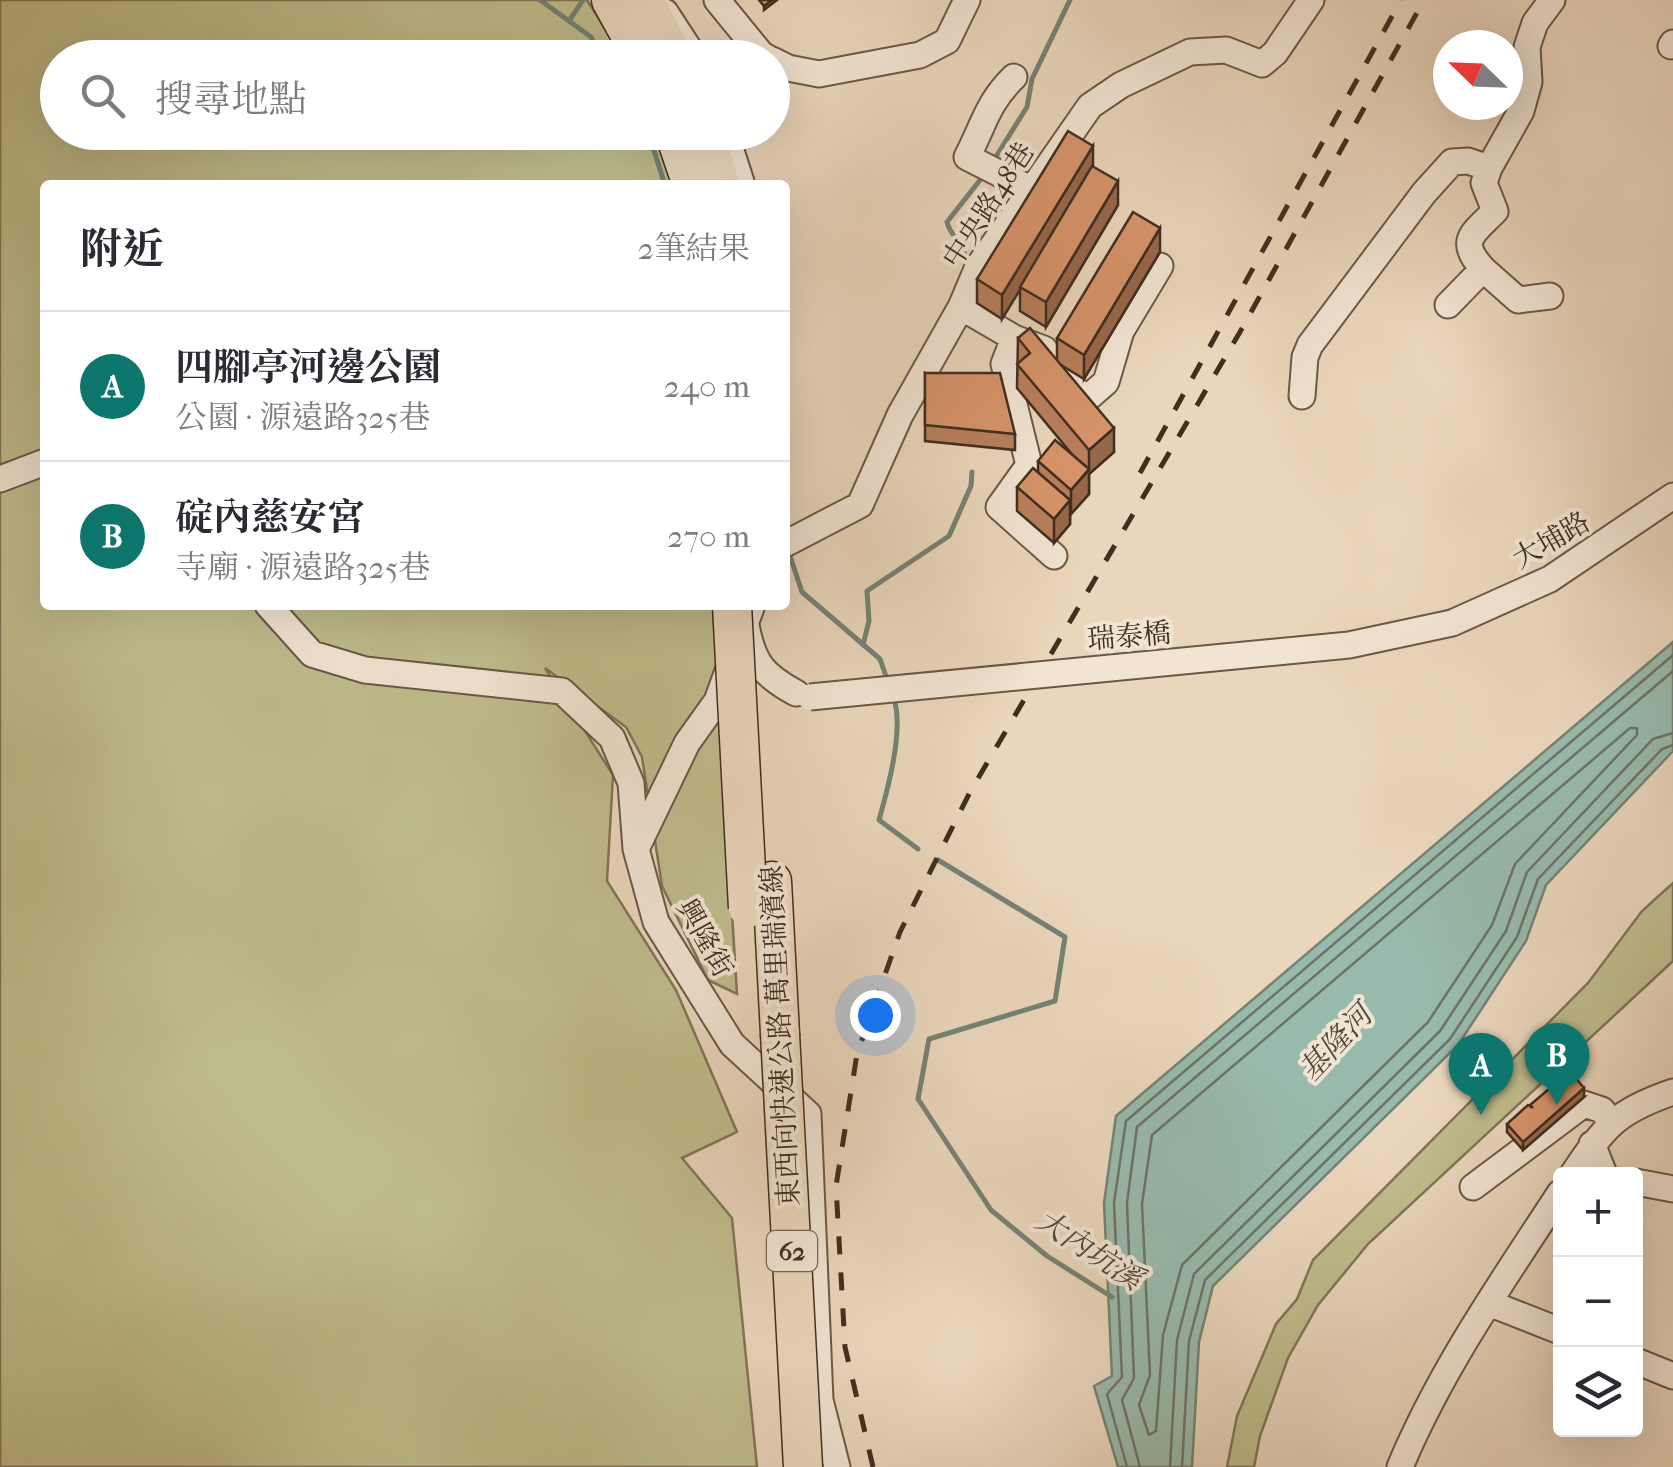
<!DOCTYPE html>
<html lang="zh-TW">
<head>
<meta charset="utf-8">
<style>
  :root { --surface:#fff; --page:#f2f2f3; --text:#2b2b33; --muted:#7c7c81; --line:#e1e1e2; --accent:#0f766e }
  body { margin:0; font-family:"IM FELL French Canon","Noto Serif TC",serif; background:var(--page); color:var(--text) }
  .controls { position:absolute; right:30px; bottom:30px; display:grid; overflow:hidden; border-radius:10px; box-shadow:0 10px 40px #0002 }
  .controls button { width:90px; height:90px; display:grid; place-items:center; padding:0; border:0; border-bottom:2px solid var(--line); background:var(--surface); color:var(--text); font:50px sans-serif }
  .compass { position:absolute; left:1433px; top:30px; width:90px; height:90px; border-radius:50%; background:var(--surface); box-shadow:0 10px 40px #0002; rotate:293deg }
  .you { position:absolute; left:875px; top:1015px; width:35px; height:35px; margin:-25px; border:8px solid #fff; border-radius:50%; background:#1a73e8; box-shadow:0 0 0 15px #1a73e833 }
  .badge { display:grid; place-items:center; width:65px; height:65px; border-radius:50%; background:var(--accent); color:#fff; font-size:32px; font-weight:700 }
  .pin { position:absolute; translate:-50% -82px; filter:drop-shadow(0 2px 5px #0008) }
  .pin::after { content:''; position:absolute; top:52px; width:35px; height:30px; background:inherit; clip-path:polygon(0 0,100% 0,50% 100%) }
  .list { margin:0; padding:0; list-style:none }
  h2 { display:flex; justify-content:space-between; align-items:center; height:130px; margin:0; padding:0 40px; font-size:42px }
  h2 small { font-size:32px; font-weight:400; color:var(--muted) }
  .list li { display:grid; grid-template-columns:65px 1fr auto; gap:30px; align-items:center; box-sizing:border-box; height:150px; padding:0 40px; border-top:2px solid var(--line) }
  .list b { display:block; font-size:38px; white-space:nowrap }
  .list p { margin:0; font-size:32px; white-space:nowrap; color:var(--muted) }
  .list em { font-size:32px; font-style:normal; color:var(--muted) }
  .icon { flex:none; width:55px; height:55px; fill:none; stroke:currentColor; stroke-width:2; stroke-linecap:round; stroke-linejoin:round }
  .map { position:relative; flex:none; width:1673px; height:1467px; overflow:hidden }
  .search { position:absolute; background:var(--surface); box-shadow:0 10px 40px #0002; left:40px; top:40px; width:750px; height:110px; display:flex; align-items:center; gap:25px; box-sizing:border-box; padding:0 35px; border-radius:55px; color:var(--muted); font-size:38px }
  .panel { position:absolute; background:var(--surface); box-shadow:0 10px 40px #0002; left:40px; top:180px; width:750px; height:430px; border-radius:10px }
  .map>svg:first-child { display:block }
</style>
</head>
<body>
<div class="map">
<svg width="1673" height="1467" viewBox="0 0 1673 1467">
  <rect width="100%" height="100%" fill="#ead6bc"/>
  <filter id="stains"><feTurbulence type="fractalNoise" baseFrequency=".002" numOctaves="4"/><feColorMatrix values="0 0 0 0 .2 0 0 0 0 .09 0 0 0 0 .02 0 0 0 .5 -.17"/></filter>
  <radialGradient id="worn" r=".72"><stop offset=".6" stop-color="#630" stop-opacity="0"/><stop offset="1" stop-color="#630" stop-opacity=".3"/></radialGradient>
  <path fill="#bfbc8c" stroke="#807556" stroke-width="2.5" d="M0,0h587l36,57 -565,1v74l605,1 15,52h-633v420h668l24,389 -29,-14 -46,-94 -20,-129 -16,-30 -81,-59 68,107 -6,106 69,109 61,142 -55,26 50,60 25,249h-757z
    M1673,883v78l-305,283 -50,61 -30,53 -28,78 -6,31h-27l10,-51 39,-92 21,-25 16,-39 275,-277 54,-72z"/>
  <path fill="#98baac" stroke="#758274" stroke-width="2.5" d="M1673,642v109l-127,134 -20,56 -68,104 -245,241 -14,56 -7,125h-74l-24,-81 18,-10 -8,-173 12,-87z"/>
  <g fill="none" stroke-linecap="round" stroke-linejoin="round">
    <path stroke="#6c7466" stroke-width="2.5" d="M1630,728h7v7l-122,129 -23,61 -64,97 -246,243 -19,70 -7,96 -7,4 -10,-30 11,-30 -8,-171 10,-69z
      M1127,1467l-20,-73 15,-17 -8,-174 12,-82 547,-466
      M1140,1467l-18,-67 12,-22 -7,-175 10,-76 536,-456
      M1170,1467l7,-127 17,-66 246,-243 66,-100 21,-59 126,-133 20,-6
      M1182,1467l7,-126 16,-61 245,-241 67,-102 21,-58 124,-130 11,-4"/>
    <path stroke="#758274" stroke-width="5" d="M540,0l51,37 12,21
      M569,21l14,-21
      M648,132l17,53
      M992,163l35,-56 5,-28 38,-79
      M965,255c-3,-14 -15,-19 -18,-33l37,-47
      M790,556l12,36 78,67 7,20
      M863,645l6,-24 -2,-30 82,-55 22,-50 1,-14
      M894,699c10,31 -6,89 -15,121l39,29
      M938,860l127,77 -10,64 -126,38 -11,60 73,111 56,46 65,41"/>
    <defs>
      <path id="minor" d="M717,0l44,54 7,4
        M665,12l30,46
        M1671,46l2,-3
        M772,60l16,8 31,6 101,-19 27,-14 20,-41
        M1014,77c-27,26 -30,48 -47,80l63,32
        M725,132l17,53
        M1483,269l35,31 32,-4
        M1448,305l35,-36c-26,-29 -10,-35 12,-58l-11,-28 5,-15
        M961,307l53,31 30,11 23,33 13,12 10,2 16,-14 15,-51 39,-65
        M1014,338l-10,26 25,101 -30,42 55,49
        M1302,396l3,-39 5,-12 114,-152 28,-31 16,-1 21,7 32,-57 8,-29 -2,-35 8,-24 17,-23
        M0,479l45,-17
        M785,544l75,-39 40,-90 61,-108 17,-40 112,-161 31,-21 69,-33 36,-2 36,14 13,-11 36,-53
        M268,605l44,49 53,16 197,21 50,47 19,45 5,66 20,73 76,122 76,70 12,286 17,67
        M1452,623l98,-44 123,-83
        M746,625c7,38 17,50 50,68
        M638,845l49,-102 30,-42 35,-96
        M1592,1144l12,30
        M1573,1174c32,-48 44,-63 100,-82
        M1636,1182l37,7
        M1473,1187l111,-83 18,6 9,12
        M1489,1303l71,28
        M1636,1361l37,15
        M1400,1467c41,-98 102,-185 160,-274"/>
      <path id="highway" d="M611,0l32,58
        M644,0l30,58
        M674,132l18,53
        M704,132l16,53
        M772,881l8,153"/>
    </defs>
    <use href="#minor" stroke="#6a5846" stroke-width="29"/>
    <use href="#highway" stroke="#402e1f" stroke-width="41"/>
    <use href="#minor" stroke="#f1e4d3" stroke-width="25"/>
    <use href="#highway" stroke="#ead6bc" stroke-width="38"/>
    <path stroke="#402e1f" stroke-width="5" stroke-dasharray="18 18" stroke-linecap="butt" d="M1140,473l261,-473
      M873,1467l-28,-120 -9,-161 21,-132 43,-122 70,-140 270,-460 184,-332"/>
    <defs>
      <path id="minor-bridge" d="M810,697l539,-52 103,-22"/>
      <path id="highway-bridge" d="M732,605l16,303
        M780,1034l23,433"/>
    </defs>
    <use href="#minor-bridge" stroke="#6a5846" stroke-width="29" stroke-linecap="butt"/>
    <use href="#highway-bridge" stroke="#402e1f" stroke-width="41" stroke-linecap="butt"/>
    <use href="#minor-bridge" stroke="#f1e4d3" stroke-width="25"/>
    <use href="#highway-bridge" stroke="#ead6bc" stroke-width="38"/>
  </g>
  <path fill="#b87e5b" stroke="#402e1f" stroke-width="2.5" d="M1093,166l25,39 -72,122 -26,-16v-22l-18,30 -25,-16v-24z
    M1160,252l-76,127 -23,-14 53,87 -25,22v20l-18,20 -1,-1v11l-16,19 -37,-32v-24l21,-15v-11l37,-3 -58,-70 1,-50 39,22v-22z
    M925,373l90,61v16l-90,-9z
    M1584,1097l-61,53 -16,-18v-8l23,-18z"/>
  <path fill="#96674a" stroke="#402e1f" stroke-width="2.5" d="M772,0h5l-13,10v-4z
    M1093,146v25l-91,148v-24z
    M1118,181v24l-72,122v-25z
    M1160,228v24l-76,127v-24z
    M1114,428v24l-25,22v20l-18,20v-24l18,-20v-20z
    M1070,500v24l-16,19v-24z
    M1584,1088v9l-61,53v-8z"/>
  <path fill="#d6936a" stroke="#402e1f" stroke-width="2.5" d="M759,0h13l-8,6z
    M1068,131l25,15 -91,149 -25,-16z
    M1092,166l26,15 -72,121 -26,-15z
    M1133,212l27,16 -76,127 -27,-17z
    M1030,328l84,100 -25,22 -72,-86 13,-11 -12,-15z
    M925,373h75l15,61 -90,-9z
    M1055,440l34,29 -18,21 -33,-29z
    M1033,468l37,32 -16,19 -37,-32z
    M1570,1071l14,17 -61,54 -16,-18 21,-19 5,3 -3,-3z"/>
  <g text-anchor="middle" dominant-baseline="central" stroke-width="8" stroke-linejoin="round" paint-order="stroke">
    <rect fill="#f1e4d3" stroke="#756555" stroke-width="2.5" x="767" y="1231" width="50" height="40" rx="8"/>
    <g font-size="25" font-weight="bold" fill="#402e1f">
      <text x="792" y="1251">62</text>
    </g>
    <g font-size="28" fill="#402e1f" stroke="#f1e4d3">
      <text transform="translate(988 205) rotate(-57)">中央路48巷</text>
      <text transform="translate(1551 540) rotate(-30)">大埔路</text>
      <text transform="translate(1129 636) rotate(-5)">瑞泰橋</text>
      <text transform="translate(705 938) rotate(61)">興隆街</text>
      <text transform="translate(780 1036) rotate(-93)">東西向快速公路 萬里瑞濱線</text>
    </g>
    <g font-size="30" font-style="italic" fill="#524a3b" stroke="#f1e4d3">
      <text transform="translate(1336 1043) rotate(-47)">基隆河</text>
      <text transform="translate(1089 1250) rotate(33)">大內坑溪</text>
    </g>
  </g>
  <rect width="100%" height="100%" filter="url(#stains)"/>
  <rect width="100%" height="100%" fill="url(#worn)"/>
</svg>
<div class="controls">
<button>+</button>
<button>−</button>
<button><svg class="icon" aria-label="layers" viewBox="0 0 24 24"><path d="M12 4l9 5-9 5-9-5zM3 14l9 5 9-5"/></svg></button>
</div>
<svg class="compass" viewBox="-18 -18 36 36"><path d="M0-13l5 13h-10z" fill="#e53935"/><path d="M0 13l5-13h-10z" fill="#7c7c81"/></svg>
<div class="you"></div>
<div class="pin badge" style="left:1481px;top:1115px">A</div>
<div class="pin badge" style="left:1557px;top:1105px">B</div>
<div class="search"><svg class="icon" aria-label="search" viewBox="0 0 24 24"><circle cx="10" cy="10" r="6"/><path d="M15 15l6 6"/></svg>搜尋地點</div>
<section class="panel">
<h2>附近<small>2筆結果</small></h2>
<ul class="list">
<li><span class="badge">A</span><div><b>四腳亭河邊公園</b><p>公園 · 源遠路325巷</p></div><em>240 m</em></li>
<li><span class="badge">B</span><div><b>碇內慈安宮</b><p>寺廟 · 源遠路325巷</p></div><em>270 m</em></li>
</ul>
</section>
</div>
</body>
</html>
